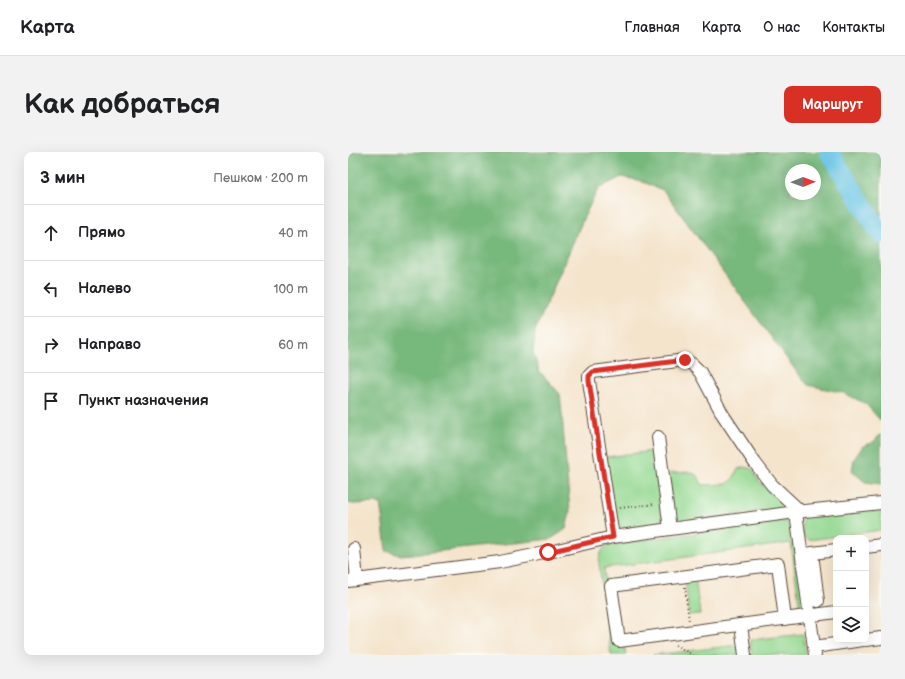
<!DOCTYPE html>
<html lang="ru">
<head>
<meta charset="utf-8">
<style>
  :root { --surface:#fff; --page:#f2f2f2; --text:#202124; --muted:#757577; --line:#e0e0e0; --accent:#d93025 }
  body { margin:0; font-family:"Balsamiq Sans",sans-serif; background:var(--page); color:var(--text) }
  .controls { position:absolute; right:12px; bottom:12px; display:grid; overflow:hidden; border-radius:8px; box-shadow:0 4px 16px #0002 }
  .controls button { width:36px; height:36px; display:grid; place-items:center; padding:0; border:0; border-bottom:1px solid var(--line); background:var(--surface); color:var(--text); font:20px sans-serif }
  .compass { position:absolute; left:437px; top:12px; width:36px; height:36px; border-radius:50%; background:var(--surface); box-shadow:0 4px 16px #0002; rotate:89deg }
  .stop { position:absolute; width:12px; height:12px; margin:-9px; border:3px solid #d93025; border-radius:50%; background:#fff }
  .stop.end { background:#d93025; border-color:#fff; box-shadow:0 1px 4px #0008 }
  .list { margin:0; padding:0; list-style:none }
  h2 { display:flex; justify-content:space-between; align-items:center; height:52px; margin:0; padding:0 16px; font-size:17px }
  h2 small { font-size:13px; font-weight:400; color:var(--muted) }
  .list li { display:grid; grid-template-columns:26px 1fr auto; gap:12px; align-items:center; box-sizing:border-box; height:56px; padding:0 16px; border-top:1px solid var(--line) }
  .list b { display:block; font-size:15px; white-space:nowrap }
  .list em { font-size:13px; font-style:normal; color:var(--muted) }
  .icon { flex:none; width:22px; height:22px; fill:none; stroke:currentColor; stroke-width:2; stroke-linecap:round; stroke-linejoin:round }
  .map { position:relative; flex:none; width:533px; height:503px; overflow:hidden; border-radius:8px }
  header { display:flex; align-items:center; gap:24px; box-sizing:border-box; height:56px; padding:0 20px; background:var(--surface); border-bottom:1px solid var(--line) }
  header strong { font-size:19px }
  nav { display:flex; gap:22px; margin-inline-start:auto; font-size:14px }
  .intro { display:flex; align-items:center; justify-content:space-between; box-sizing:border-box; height:96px; padding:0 24px }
  h1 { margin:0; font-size:28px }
  .button { padding:10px 18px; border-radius:8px; background:var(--accent); color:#fff; font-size:14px; font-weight:700 }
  main { display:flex; gap:24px; padding:0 24px }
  aside { flex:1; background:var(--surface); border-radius:8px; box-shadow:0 4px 16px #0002 }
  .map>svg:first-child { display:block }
</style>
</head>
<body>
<header>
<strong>Карта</strong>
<nav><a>Главная</a><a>Карта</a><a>О нас</a><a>Контакты</a></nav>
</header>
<div class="intro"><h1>Как добраться</h1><a class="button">Маршрут</a></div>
<main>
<aside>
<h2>3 мин<small>Пешком · 200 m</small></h2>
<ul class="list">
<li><svg class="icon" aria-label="ahead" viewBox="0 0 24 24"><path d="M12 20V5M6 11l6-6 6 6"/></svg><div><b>Прямо</b></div><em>40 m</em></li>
<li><svg class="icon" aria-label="left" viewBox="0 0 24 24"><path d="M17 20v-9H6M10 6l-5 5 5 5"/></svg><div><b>Налево</b></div><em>100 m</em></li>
<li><svg class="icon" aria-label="right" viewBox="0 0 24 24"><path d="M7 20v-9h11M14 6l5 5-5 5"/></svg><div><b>Направо</b></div><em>60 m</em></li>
<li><svg class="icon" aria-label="arrive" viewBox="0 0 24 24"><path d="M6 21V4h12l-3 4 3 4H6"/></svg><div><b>Пункт назначения</b></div></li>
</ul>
</aside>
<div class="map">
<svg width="533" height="503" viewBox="0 0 533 503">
  <rect width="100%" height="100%" fill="#fdfcf7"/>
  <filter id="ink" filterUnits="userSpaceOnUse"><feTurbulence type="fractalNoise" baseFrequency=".025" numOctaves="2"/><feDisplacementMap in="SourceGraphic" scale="8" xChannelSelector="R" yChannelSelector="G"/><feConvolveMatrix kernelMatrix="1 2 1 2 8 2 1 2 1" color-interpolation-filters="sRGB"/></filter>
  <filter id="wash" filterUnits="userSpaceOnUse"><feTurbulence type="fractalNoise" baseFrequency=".012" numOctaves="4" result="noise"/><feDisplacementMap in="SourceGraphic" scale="16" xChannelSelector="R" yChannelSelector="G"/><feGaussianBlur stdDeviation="0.9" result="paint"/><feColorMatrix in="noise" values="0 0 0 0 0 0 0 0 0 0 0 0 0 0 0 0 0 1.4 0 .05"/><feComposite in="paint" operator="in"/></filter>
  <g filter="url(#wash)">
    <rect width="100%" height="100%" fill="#f4e4cc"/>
    <path fill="#94d891" stroke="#688158" d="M305,299l11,73 -47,7 -11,-74z
      M397,315l7,2c3,5 6,11 10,16 8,9 23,11 25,23l-100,13 -10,-1 -5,-9 -4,-33 3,-5 20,-1 7,4 4,9 25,-1 7,-7 4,-8z
      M533,355v23l-72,10 -6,-4 -1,-21z
      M443,368l2,2 14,88 -4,2 -3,-3 -9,-66 -187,25c1,30 18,57 22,87h-15l-12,-91c0,-8 2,-14 8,-19z
      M347,425l5,37 -11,1 -4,-37z
      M455,482l3,21h-54l-2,-15z
      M390,493l1,10h-86z"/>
    <path fill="#77b87b" stroke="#59714c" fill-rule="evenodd" d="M0,0h533v269l-15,-17 -22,-11 -36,-8 -9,-10 -136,-185 -25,-10 -17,-3 -23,12 -14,28 -49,114 -2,21 6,19 21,23 2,20 8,98 -4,17 -15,10 -138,15 -13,1 -14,-4 -4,-35 -2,-13 -27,1 -5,-1zM443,18h24v24h-24z
      M533,282v50l-16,-2 -13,-11 2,-12 9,-13 9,-3z"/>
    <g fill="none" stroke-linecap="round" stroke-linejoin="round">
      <path stroke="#66c3e4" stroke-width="19" d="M481,0c18,27 34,55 52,82"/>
    </g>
  </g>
  <g filter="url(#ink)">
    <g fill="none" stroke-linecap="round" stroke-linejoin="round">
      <defs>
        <path id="minor" d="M310,285l12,92
          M448,360l19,143
          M265,385l-24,-156v-5l4,-4 92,-12 7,4 8,8 23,43 32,48 17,22 28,26
          M518,395l15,-2
          M6,397l3,31
          M464,401l6,48
          M457,402l31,-4
          M0,429l152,-19 49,-10 64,-15 57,-8 126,-17 85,-9
          M437,467l-7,-55 -167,22 8,55 217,-29
          M393,473l4,30
          M518,488l15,-2
          M466,495l49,-7"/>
      </defs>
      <use href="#minor" stroke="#574638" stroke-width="14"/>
      <path stroke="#574638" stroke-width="2" stroke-dasharray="1 3" stroke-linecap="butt" d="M272,356l35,-4
        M337,435l4,34
        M327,493l18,10"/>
      <use href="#minor" stroke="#fff" stroke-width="12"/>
    </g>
  </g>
  <g fill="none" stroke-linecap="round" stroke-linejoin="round" filter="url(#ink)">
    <path stroke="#d93025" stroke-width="5" d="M200,400l65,-15 -24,-156v-5l4,-4 92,-12"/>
  </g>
</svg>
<div class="controls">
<button>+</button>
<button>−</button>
<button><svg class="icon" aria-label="layers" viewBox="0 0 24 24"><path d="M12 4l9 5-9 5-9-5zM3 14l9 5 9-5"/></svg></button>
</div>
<svg class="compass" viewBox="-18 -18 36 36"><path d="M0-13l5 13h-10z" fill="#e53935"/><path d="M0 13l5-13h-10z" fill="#757577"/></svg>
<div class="stop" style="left:200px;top:400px"></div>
<div class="stop end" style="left:337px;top:208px"></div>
</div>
</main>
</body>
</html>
